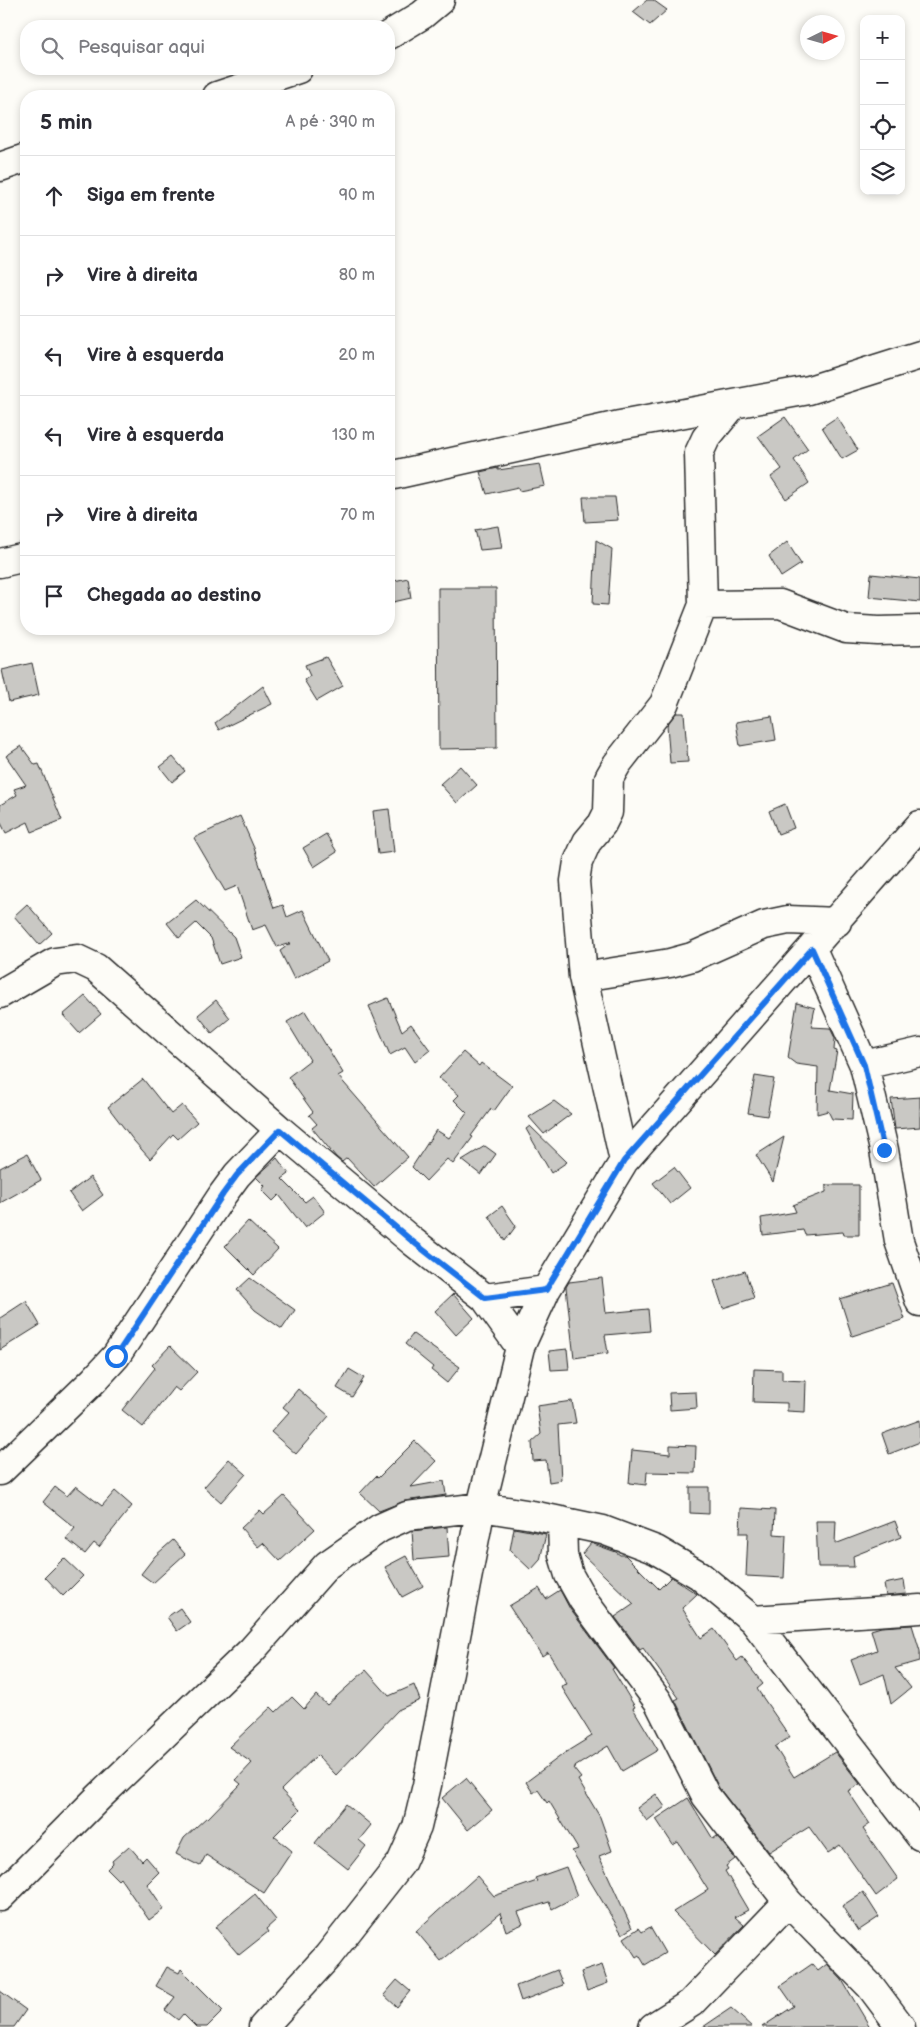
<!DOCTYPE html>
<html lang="pt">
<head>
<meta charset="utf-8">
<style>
  :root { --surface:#fff; --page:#f7f7f7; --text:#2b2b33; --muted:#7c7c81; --line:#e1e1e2 }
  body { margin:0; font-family:"Balsamiq Sans",sans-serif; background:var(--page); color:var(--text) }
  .controls { position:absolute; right:15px; top:15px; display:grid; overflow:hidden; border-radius:10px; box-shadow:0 2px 8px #0003 }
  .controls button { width:45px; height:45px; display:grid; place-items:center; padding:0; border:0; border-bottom:1px solid var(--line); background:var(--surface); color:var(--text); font:25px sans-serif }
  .compass { position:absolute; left:800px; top:15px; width:45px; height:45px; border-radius:50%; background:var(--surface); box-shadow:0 2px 8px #0003; rotate:85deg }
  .stop { position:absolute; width:15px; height:15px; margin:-11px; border:4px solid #1a73e8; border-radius:50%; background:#fff }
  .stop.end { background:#1a73e8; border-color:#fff; box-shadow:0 1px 5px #0008 }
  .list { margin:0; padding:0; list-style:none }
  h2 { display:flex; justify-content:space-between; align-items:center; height:65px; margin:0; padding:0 20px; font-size:21px }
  h2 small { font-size:16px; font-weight:400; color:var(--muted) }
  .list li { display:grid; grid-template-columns:32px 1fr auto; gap:15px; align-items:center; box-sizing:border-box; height:80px; padding:0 20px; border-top:1px solid var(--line) }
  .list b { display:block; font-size:19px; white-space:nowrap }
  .list em { font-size:16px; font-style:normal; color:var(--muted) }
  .icon { flex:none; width:28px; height:28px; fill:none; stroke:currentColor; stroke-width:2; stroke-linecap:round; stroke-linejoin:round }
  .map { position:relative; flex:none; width:920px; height:2027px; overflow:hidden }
  .search { position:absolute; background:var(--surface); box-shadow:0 2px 8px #0003; left:20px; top:20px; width:375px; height:55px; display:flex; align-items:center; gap:12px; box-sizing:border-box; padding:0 18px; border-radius:20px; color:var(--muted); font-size:19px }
  .panel { position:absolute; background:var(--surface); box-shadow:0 2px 8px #0003; left:20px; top:90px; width:375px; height:545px; border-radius:20px }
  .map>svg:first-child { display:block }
</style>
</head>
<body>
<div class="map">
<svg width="920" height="2027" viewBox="0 0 920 2027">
  <rect width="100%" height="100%" fill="#fdfcf7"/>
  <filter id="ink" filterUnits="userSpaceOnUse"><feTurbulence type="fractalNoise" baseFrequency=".02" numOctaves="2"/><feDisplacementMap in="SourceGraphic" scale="10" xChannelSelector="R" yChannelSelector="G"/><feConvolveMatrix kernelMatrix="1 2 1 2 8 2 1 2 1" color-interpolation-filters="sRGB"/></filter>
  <g filter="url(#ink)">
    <path fill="#c9c8c4" stroke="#2b2b2b" d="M647,0h6l14,10 -17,15 -17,-13z
      M785,417l23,32 -14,11 15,23 -23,16 -15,-22 11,-8 -24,-33z
      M837,417l21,33 -16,9 -20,-32z
      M540,464l5,22 -26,5 -1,-4 -31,7 -7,-22 18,-4v2z
      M583,497h32l3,23 -33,2z
      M498,526l4,22 -22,2 -5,-20z
      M596,540l16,9 -4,56 -15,-1z
      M787,542l14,22 -20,13 -12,-21z
      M871,574l49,5v23l-51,-5z
      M408,578l3,20 -22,5v-21z
      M438,588h58l1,160 -58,1z
      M326,657l17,29 -26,15 -13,-21 6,-4 -5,-11z
      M32,663l7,32 -30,7 -7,-32z
      M263,686l9,18 -53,26 -4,-7z
      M676,713h8l4,49 -18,1 -3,-38z
      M772,716l4,24 -36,6 -4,-24z
      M21,746l14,19 4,-1 23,56 -30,12 -4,-10 -22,11 -6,-12v-16l17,-10 -3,-6 12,-4 -20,-29z
      M173,757l12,14 -13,11 -12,-15z
      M460,766l17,19 -20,18 -17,-19z
      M785,804l9,24 -16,6 -9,-23z
      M389,809l5,43 -16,2 -5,-43z
      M240,816l14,32 20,60 9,-3 4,12 16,-7 25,51 -34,18 -14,-28 11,-8 -14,4 -11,-22 -14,5 -15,-44 -12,5 -31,-53z
      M326,834l11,18 -23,15 -11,-19z
      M196,900l38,37 7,20 -21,7 -9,-26 -15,-15 -17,15 -12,-15z
      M27,904l25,29 -13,12 -25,-29z
      M85,996l16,18 -22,19 -16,-18z
      M388,998l14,33 9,-7 19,26 -15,12 -10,-15 -15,8 -21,-49z
      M216,1000l14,18 -18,15 -14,-18z
      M797,1003l18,5 -4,19 19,1 5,10 -1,12 3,1 -7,39 23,4 -1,26 -20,-1 -4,-8 -11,3 1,-47 -22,-3 -8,-6z
      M305,1011l38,62 -5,3 70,81 -34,30 -27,-29 -5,4 -6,-5 -24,-29 5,-4 -8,-9 4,-3 -25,-35 22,-17 -23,-38z
      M463,1052l16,14 2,-3 31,23 -18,25 -3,-2 -20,27 2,1 -20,27 -6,-5 -21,22 -14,-14 24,-37 13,8 18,-25 -13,-13 5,-5 -20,-17z
      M755,1076l19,3 -7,37 -19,-3z
      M143,1079l28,35 11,-9 15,17 -19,17 -5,-5 -23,25 -16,-18 -26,-34z
      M920,1097v30l-25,2 -4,-30z
      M554,1101l17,13 -27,20 -15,-17z
      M530,1126l37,36 -16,11 -25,-44z
      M784,1137l-11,45 -17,-27z
      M485,1146l11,8 -15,21 -19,-15z
      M27,1154l14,26 -41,23v-35z
      M277,1158l12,16 -7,5 23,23 8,-6 12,16 -20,16 -26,-33 -6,6 -11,-11 3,-4 -9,-9z
      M674,1167l16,21 -20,16 -17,-21z
      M90,1177l13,18 -21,16 -13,-18z
      M826,1185h33v50h-15l-1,-3 -38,3 -2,-5 -40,5 -2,-17 35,-6 -3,-7 33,-13z
      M502,1206l14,20 -11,15 -16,-25z
      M248,1221l30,28 -24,26 -29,-29z
      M745,1271l9,27 -31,10 -9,-27z
      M250,1278l45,32 -13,19 -27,-19 -18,-20z
      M602,1278l4,35 42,-4 2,22 -45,4 3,18 -34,5 -8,-71 3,-5z
      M892,1283l13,36 -53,17 -12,-37z
      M453,1294l21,24 -18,17 -21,-24z
      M26,1301l14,24 -40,25v-32z
      M413,1334l47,33 -13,16 -16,-13 2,-3 -28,-23z
      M170,1346l27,26 -18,19 -5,-4 -31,40 -21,-17 33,-42 -3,-3z
      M567,1349l2,20 -18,1 -2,-19z
      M349,1369l15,9 -12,19 -15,-9z
      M754,1369l28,1v10l24,1 -1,31 -18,-1v-8l-34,-1z
      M298,1389l31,27 -33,38 -25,-22 18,-20 -6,-5z
      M696,1392l1,16 -27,2 -1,-17z
      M572,1401l4,22 -18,2 3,55 -12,2 -3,-22 -13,1 -1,-19 9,-8 -4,-28z
      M920,1420v22l-31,12 -7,-20z
      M415,1441l21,20 -25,26 33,-6 2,14 -41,6 -26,10 -19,-18 16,-17 2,2z
      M670,1445l26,1 -1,27 -48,-1 -1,13 -17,-2 3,-33 38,4z
      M229,1459l17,15 -25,28 -17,-15z
      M76,1486l26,20 13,-15 17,15 -33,41 -5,-4 -9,11 -19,-15 9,-11 -32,-26 12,-15 12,9z
      M690,1487h19v27l-19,-1z
      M284,1496l31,33 -35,32 -17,-18 -5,4 -17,-19 19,-18 4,4z
      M741,1508l34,2 -1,24 12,1 -2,43 -38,-2 2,-43h-8z
      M816,1521h20l-1,23 60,-23 6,16 -48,19 1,11h-36z
      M447,1527l2,30 -35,3 -2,-29z
      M514,1528l32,6 -6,26 -9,10 -21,-20z
      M173,1540l12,14 -32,29 -12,-9 14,-18z
      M591,1543l25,9 4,3h5l34,34 12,-12 26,17 -15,14 19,30 13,-9 23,32 5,-4 21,27 -6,5 33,48 -15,10 19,30 41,-25 25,32 -12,7 22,33 -7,5 35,50 -22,17 -36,-51 -12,8 -19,-26 -40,25 -50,-64 -44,-88 4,-2 -36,-50 -3,2 -25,-33 19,-13 -52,-50z
      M406,1556l17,30 -21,11 -17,-30z
      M64,1558l19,18 -20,20 -18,-19z
      M904,1580l2,14 -20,2 -2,-12z
      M539,1588l7,11 14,-9 10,19 44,59 -2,1 23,38 -2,1 25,42 -36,21 -14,-25 -35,22 8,10 -3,2 22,37 12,34 -13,5 33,72 -10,6 -50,-83 6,-2 -29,-48 -2,2 -9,-13 -5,3 -7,-11 40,-30 26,-16 -31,-50 6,-2 -19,-32 -6,4 -33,-50z
      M180,1608l10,14 -13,9 -10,-14z
      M912,1625l8,26v10l-25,7 16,20 -20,16 -7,-30 -24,10 -9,-24 26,-10 -6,-20 10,-3z
      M366,1670l23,26 25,-11 6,15 -22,10 -62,65 -19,-20 -36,35 19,20 -26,26 18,15 -28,42 -58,-38 -6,11 -24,-12 8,-16 23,-21 1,1 33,-34 -5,-4 16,-17 -23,-16 42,-40 5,5 16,-15 12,12 12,-14 11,10z
      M466,1778l26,32 -24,20 -26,-32z
      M656,1794l9,13 -18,14 -10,-13z
      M688,1798l25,41 4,-3 18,23 -9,7 2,3 -3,2 23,39 -13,7 9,8 -29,30 -42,-43 35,-22 -30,-48 -5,3 -17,-26z
      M346,1804l25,21 -12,15 7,6 -18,23 -33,-26z
      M129,1846l13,15 4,-4 13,15 -12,12 17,25 -15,11 -29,-42 -2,2 -11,-11 6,-6 -1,-2z
      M566,1867l11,29 -25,13 -3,-7 -31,10 5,12 -17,7 -6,-18 -59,48 -25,-30 61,-55 17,20 43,-15 -2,-3z
      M863,1892l16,25 -21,14 -16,-25z
      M255,1894l21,26 -10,9 2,3 -29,23 -24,-28z
      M650,1927l15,26 -20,12 -6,-10 -3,2 -12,-19 15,-10 3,4z
      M812,1964l6,7 9,-7 15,16 28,47h-108l32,-21 -14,-20z
      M602,1965l6,18 -21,8 -6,-19z
      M167,1967l12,6 2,-4 42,42 -16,16h-11l-13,-13 -5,6 -13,-10 10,-13 -19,-11z
      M557,1970l6,15 -42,16 -5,-15z
      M397,1980l13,11 -13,16 -13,-12z
      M0,1991l26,19 -12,17h-14z
      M731,2008l21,19h-49z"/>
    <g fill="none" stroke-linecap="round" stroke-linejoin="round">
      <defs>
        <path id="minor" d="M389,35l33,-20 18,-15
          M217,96l81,-27
          M0,167l26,-9
          M389,476l231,-51 189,-35 111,-35
          M0,563l26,-6
          M703,605l77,-1 66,25 32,2 42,-1
          M812,949l52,116 20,85 15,91 21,61
          M583,977l87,-14 22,-6 72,-32 24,-5 49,2
          M0,994l55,-32 22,-3 19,9 184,162 132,111 73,57 35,49
          M864,1065l56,-13
          M624,1161l-41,-184 -8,-96 3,-19 9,-20 15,-18 6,-12 1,-34 8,-14 47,-60 39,-99 -4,-152 7,-15 27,-33
          M485,1298l61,-8
          M0,1471l94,-91 22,-24 107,-162 14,-19 43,-45
          M562,1521l1,34 6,20 14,25 75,101 48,95 82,106 83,85 30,40
          M753,1620l167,-11
          M0,1897l99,-100 153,-147 75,-85 53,-37 27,-12 74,-9 51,8 71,15 53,20 43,25 54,45 167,216
          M263,2027l65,-71 73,-93 16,-36 10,-42 54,-278 39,-160 26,-57 78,-129 296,-336
          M653,2027l38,-24 97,-101"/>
      </defs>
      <use href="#minor" stroke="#2b2b2b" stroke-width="31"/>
      <use href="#minor" stroke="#fdfcf7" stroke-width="28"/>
    </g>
  </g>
  <g fill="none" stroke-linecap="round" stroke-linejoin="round" filter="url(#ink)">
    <path stroke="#1a73e8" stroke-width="6" d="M116,1356l107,-162 14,-19 43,-45 132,111 73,57 61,-8 78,-129 188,-212 52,116 20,85"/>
  </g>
</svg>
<div class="controls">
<button>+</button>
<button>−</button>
<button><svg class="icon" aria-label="locate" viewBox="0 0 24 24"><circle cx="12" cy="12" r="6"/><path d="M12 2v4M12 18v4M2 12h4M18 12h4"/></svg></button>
<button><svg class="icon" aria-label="layers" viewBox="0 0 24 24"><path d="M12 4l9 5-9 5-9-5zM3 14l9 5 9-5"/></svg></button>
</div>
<svg class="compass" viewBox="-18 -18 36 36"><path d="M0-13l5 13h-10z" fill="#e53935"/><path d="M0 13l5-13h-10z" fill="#7c7c81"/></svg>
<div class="stop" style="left:116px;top:1356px"></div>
<div class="stop end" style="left:884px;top:1150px"></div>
<div class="search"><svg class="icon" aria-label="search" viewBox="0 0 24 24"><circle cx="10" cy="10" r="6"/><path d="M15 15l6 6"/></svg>Pesquisar aqui</div>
<section class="panel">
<h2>5 min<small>A pé · 390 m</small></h2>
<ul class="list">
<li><svg class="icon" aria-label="ahead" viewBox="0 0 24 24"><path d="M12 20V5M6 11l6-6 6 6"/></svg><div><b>Siga em frente</b></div><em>90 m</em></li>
<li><svg class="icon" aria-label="right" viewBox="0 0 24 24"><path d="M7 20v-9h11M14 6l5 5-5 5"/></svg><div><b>Vire à direita</b></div><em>80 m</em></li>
<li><svg class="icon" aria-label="left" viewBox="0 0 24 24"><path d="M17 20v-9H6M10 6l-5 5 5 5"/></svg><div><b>Vire à esquerda</b></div><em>20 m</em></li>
<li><svg class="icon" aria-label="left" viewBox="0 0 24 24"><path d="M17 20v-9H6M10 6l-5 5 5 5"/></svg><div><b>Vire à esquerda</b></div><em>130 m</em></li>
<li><svg class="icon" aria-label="right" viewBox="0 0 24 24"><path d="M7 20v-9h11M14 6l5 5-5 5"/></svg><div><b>Vire à direita</b></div><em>70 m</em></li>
<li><svg class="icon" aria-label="arrive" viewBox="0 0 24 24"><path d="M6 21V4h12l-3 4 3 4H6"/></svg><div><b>Chegada ao destino</b></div></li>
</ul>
</section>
</div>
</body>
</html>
